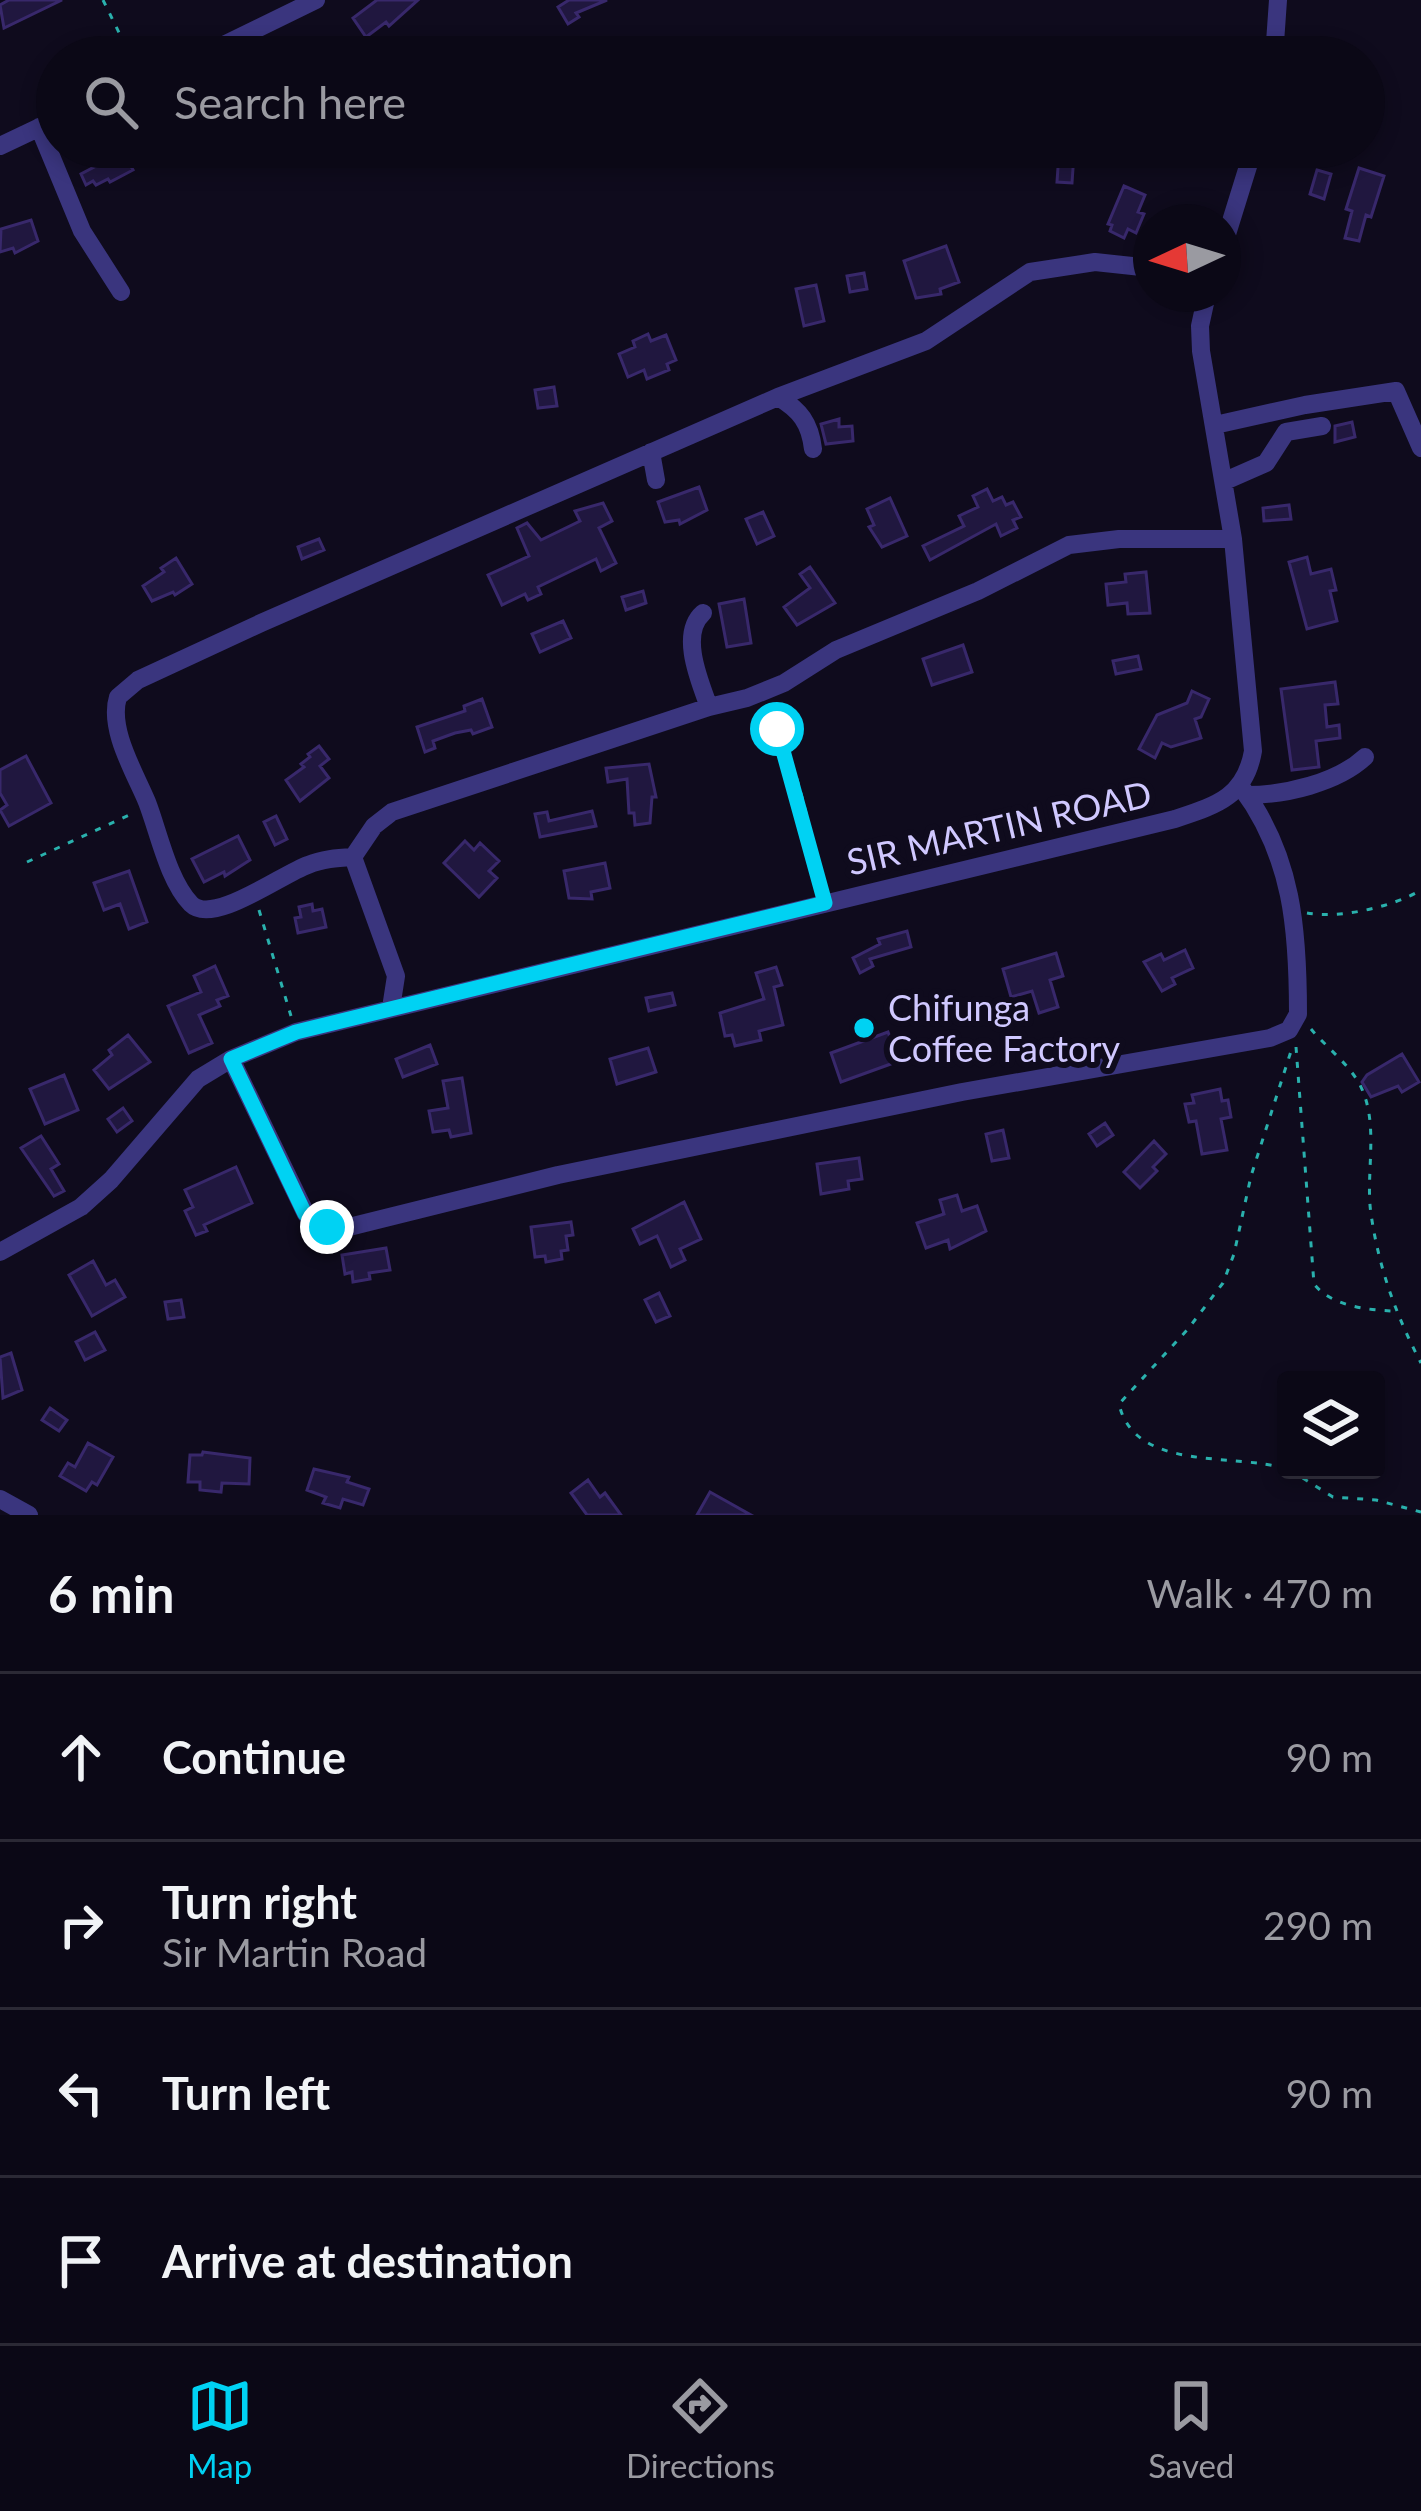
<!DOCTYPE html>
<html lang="en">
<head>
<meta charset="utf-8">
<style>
  :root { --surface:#0b0816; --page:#191623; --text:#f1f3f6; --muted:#9a9aa1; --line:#2b2935; --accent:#00d2f3 }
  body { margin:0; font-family:Lato,sans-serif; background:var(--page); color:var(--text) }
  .controls { position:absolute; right:36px; bottom:36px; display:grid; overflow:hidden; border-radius:12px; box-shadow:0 6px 18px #0003 }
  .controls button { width:108px; height:108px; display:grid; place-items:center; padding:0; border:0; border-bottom:3px solid var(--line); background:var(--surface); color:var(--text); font:60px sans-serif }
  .compass { position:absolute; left:1133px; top:204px; width:108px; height:108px; border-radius:50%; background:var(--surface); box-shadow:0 6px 18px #0003; rotate:266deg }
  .stop { position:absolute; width:36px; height:36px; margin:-27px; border:9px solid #00d2f3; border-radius:50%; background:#fff }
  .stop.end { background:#00d2f3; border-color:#fff; box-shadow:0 3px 12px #0008 }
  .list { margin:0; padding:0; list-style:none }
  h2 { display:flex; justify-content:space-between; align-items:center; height:156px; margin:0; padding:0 48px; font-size:51px }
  h2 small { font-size:39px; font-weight:400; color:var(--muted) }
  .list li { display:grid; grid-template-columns:78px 1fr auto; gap:36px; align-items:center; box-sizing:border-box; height:168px; padding:0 48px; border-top:3px solid var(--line) }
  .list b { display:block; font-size:45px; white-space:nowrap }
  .list p { margin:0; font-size:39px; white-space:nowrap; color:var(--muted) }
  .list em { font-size:39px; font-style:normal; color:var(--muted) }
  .icon { flex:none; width:66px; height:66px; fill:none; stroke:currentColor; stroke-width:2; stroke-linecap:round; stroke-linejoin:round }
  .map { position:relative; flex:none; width:1421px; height:1515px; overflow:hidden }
  .search { position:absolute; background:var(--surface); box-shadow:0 6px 18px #0003; left:36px; right:36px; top:36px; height:132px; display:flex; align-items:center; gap:30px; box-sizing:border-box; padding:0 42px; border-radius:66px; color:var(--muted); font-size:45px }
  .sheet { height:828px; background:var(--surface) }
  nav { display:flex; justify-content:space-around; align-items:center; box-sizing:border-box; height:168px; border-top:3px solid var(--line); background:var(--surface); font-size:33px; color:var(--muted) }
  nav a { display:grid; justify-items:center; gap:6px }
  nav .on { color:var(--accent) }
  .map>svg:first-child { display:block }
</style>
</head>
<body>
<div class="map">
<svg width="1421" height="1515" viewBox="0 0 1421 1515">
  <rect width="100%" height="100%" fill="#0f0b1d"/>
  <path fill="#20173f" stroke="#38286b" stroke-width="3" d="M9,0h53l-58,28 -4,-23z
    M377,0h41l-29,26 -3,-4 -20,15 -13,-19z
    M569,0h38l-31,13 3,4 -11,7 -10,-17z
    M123,152l10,18 -23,12 -2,-3 -12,6 -3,-4 -7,4 -5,-11z
    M1059,153l15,1 -2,29 -15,-1z
    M1359,168l25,8 -13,41 -5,-2 -7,26 -14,-3 7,-27 -6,-2z
    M1317,170l14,4 -7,25 -14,-5z
    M1124,186l21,9 -7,17 6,2 -8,19 -8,-4 -4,9 -14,-7 2,-6 -4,-1z
    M31,220l7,21 -23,12 -2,-5 -13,4 1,-23z
    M946,246l13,36 -19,7 1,5 -25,4 -12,-37z
    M864,273l3,16 -17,3 -3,-16z
    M816,285l8,36 -20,5 -8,-37z
    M648,334l3,7 15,-6 10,25 -9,4 2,6 -22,9 -3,-9 -16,7 -9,-23 16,-7 -2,-6z
    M554,387l3,19 -19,2 -3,-18z
    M839,419v8l13,-1 1,15 -27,3 -5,-20z
    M1352,422l3,15 -20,5v-16z
    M699,487l8,23 -27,14 -1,-4 -14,2 -7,-20z
    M987,489l6,12 9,-4 4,8 7,-3 8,15 -8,3 4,8 -16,8 -5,-12 -66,36 -7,-14 41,-20 -5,-10 19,-9 -5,-11z
    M890,498l17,38 -25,11 -13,-20 5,-2 -7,-16z
    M603,503l9,18 -13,7 17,35 -15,8 -5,-12 -58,28 3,7 -13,6 -3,-6 -23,11 -14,-30 41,-19 -12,-28 10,-5 14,17 39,-19 -5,-10z
    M1289,505l2,14 -27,2 -1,-13z
    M763,512l11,24 -17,8 -11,-25z
    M319,539l5,11 -22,9 -4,-12z
    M1307,557l4,17 20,-5 5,21 -6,1 7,30 -30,8 -18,-67z
    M176,558l16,26 -17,11 -2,-3 -21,9 -9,-15 21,-14 -3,-4z
    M810,567l25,36 -38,22 -13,-18 26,-19 -10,-14z
    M1146,572l4,41 -22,1 -1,-11 -19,2 -2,-21 20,-2 -1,-8z
    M643,591l3,12 -20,7 -4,-13z
    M744,599l7,44 -24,4 -8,-43z
    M563,621l8,17 -31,14 -8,-18z
    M963,645l9,27 -40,13 -9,-26z
    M1138,656l3,13 -25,5 -3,-13z
    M1335,682l3,22 -13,1 2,22 12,-2 1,13 -24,3 3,26 -27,3 -11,-81z
    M1192,691l17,8 -8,18 -6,2 6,19 -30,9 -9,-4 -7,15 -16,-9 18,-34 30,-12z
    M482,699l10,28 -19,7 -2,-4 -16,3 -22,8 2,7 -10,4 -8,-25 48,-16 -1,-5z
    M319,746l10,13 -9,7 9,12 -29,23 -14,-21 18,-13 -3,-3 9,-7 -2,-3z
    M26,756l25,47 -42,23 -9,-16 7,-5 -7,-12v-23z
    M649,764l7,33h-4l-2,26 -15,2 -1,-12h-5l-2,-34 -19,3 -2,-14z
    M592,811l4,15 -56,11 -5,-23 12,-2 2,9z
    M276,816l11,23 -12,6 -11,-23z
    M238,836l12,24 -25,16 -1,-4 -20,10 -12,-23z
    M465,841l9,9 6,-7 19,18 -10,10 8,7 -18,19 -35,-34z
    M605,863l5,25 -19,4 1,7 -23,-1 -5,-27z
    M129,871l18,51 -18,7 -9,-25 -16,6 -10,-27z
    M312,904l1,7 9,-2 4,18 -28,6 -3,-15 6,-1 -2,-10z
    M907,931l4,16 -41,12 3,7 -13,7 -7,-15 27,-14 -2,-5z
    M1185,950l8,18 -21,10 3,6 -13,7 -18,-29 17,-8 3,6z
    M1056,953l7,23 -13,4 8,27 -19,6 -7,-22 -21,6 -8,-28z
    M215,966l13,30 -11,4 3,6 -21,9 13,28 -23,10 -21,-47 33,-14 -7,-16z
    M776,967l6,18 -8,2 9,38 -24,6 2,9 -26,6 -3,-11 -7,1 -5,-23 44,-14 -8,-26z
    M672,993l3,12 -26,6 -3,-13z
    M888,1032l11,29 -58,21 -10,-29z
    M128,1035l22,27 -41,27 -15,-19 18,-15 -3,-5z
    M430,1045l7,19 -34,13 -7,-18z
    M648,1048l8,24 -39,12 -7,-25z
    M1402,1054l17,28 -17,10 -4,-6 -27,11 -9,-15 5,-7z
    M64,1075l14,35 -33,14 -15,-35z
    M462,1078l9,55 -20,4 -2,-7 -16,2 -4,-21 19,-3 -5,-27z
    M1220,1089l2,12 6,-1 3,17 -10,2 6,31 -25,4 -6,-33 -7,1 -4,-18 9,-1 -2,-8z
    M123,1108l9,13 -15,11 -9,-13z
    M1105,1123l8,12 -16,11 -8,-12z
    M1003,1130l6,28 -17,3 -6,-27z
    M41,1136l18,28 -8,5 13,22 -10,5 -33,-48z
    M1154,1141l12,13 -13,13 4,4 -17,17 -16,-16z
    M859,1158l3,21 -14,2 1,8 -28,5 -4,-30z
    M236,1167l16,36 -48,22 3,6 -11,4 -11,-24 8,-4 -8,-17z
    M957,1195l5,16 15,-5 9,25 -36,18 -2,-9 -22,8 -9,-25 27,-9 -4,-14z
    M684,1202l17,37 -21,10 5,11 -14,7 -14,-31 -17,8 -7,-15z
    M571,1222l2,13 -7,1 2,14 -7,1 1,8 -16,3 -1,-6 -10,1 -4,-30z
    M386,1248l4,22 -21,3 1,6 -17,3 -1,-10 -7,2 -3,-19z
    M93,1261l13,24 9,-5 10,17 -33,19 -23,-41z
    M659,1293l11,23 -14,6 -11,-22z
    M181,1300l3,17 -16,2 -3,-17z
    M95,1332l10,18 -20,10 -9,-18z
    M11,1353l11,37 -19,8 -3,-41z
    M50,1408l17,12 -8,11 -17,-11z
    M88,1443l25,14 -16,28 -5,-3 -6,9 -26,-15 8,-13 7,4z
    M203,1452l47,6 -1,26 -27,-1 -1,9 -21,-2v-8h-12l2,-27h12z
    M314,1469l35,8 -2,5 22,7 -6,16 -20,-6 -3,9 -17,-5 3,-6 -19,-7z
    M588,1480l12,17 5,-4 16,22h-34l-16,-22z
    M710,1492l41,23h-54z"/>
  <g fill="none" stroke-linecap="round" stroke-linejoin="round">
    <path stroke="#2ab1ad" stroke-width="3" stroke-dasharray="6 9" stroke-linecap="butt" d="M103,0l28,57
      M765,711c33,42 46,126 57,178
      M27,862l109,-50
      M259,910l32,106
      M1307,913c32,6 86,-6 114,-23
      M1311,1029c15,18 38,35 49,56 20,39 5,88 11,129 8,55 25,101 50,149
      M1296,1047l18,237c17,22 53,26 79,27
      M1286,1469c-51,-17 -151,4 -167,-65l69,-75 35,-46 11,-29 17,-78 41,-128
      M1290,1470l43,27 43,3 45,12"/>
    <path stroke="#3a357e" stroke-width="18" d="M199,57l117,-57
      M1274,57l4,-57
      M39,127l43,104 39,61
      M0,146l57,-27
      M1223,247l31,-100
      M1143,266l8,-26
      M778,397c22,13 32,26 35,52
      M1215,425l90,-20 91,-14 25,57
      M651,452l5,28
      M1225,481l41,-18 20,-31 36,-6
      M703,613c-24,21 -3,69 6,94
      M1247,795c38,0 90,-12 118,-38
      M353,857c-16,1 -31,2 -45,8 -26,9 -95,61 -117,39 -23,-24 -32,-71 -44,-102 -12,-29 -39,-73 -29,-105l20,-17 123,-57 517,-226 148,-56 104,-69 65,-10 56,6
      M391,1008l5,-32 -43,-119 21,-31 18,-14 317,-105 38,-9 37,-15 52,-33 142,-59 91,-46 50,-6h114
      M231,1059l75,155 21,13 18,1 213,-53 404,-83 308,-54 19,-8 9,-16c0,-83 -5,-158 -57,-227
      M0,1252l81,-45 30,-27 87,-101 33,-20 65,-27 879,-213c42,-14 70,-22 78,-68l-20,-212 -32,-188 -1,-25 7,-32
      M0,1499l29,16"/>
  </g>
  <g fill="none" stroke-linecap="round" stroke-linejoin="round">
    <path stroke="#00d2f3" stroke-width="15" d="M327,1227l-22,-13 -74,-155 65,-27 529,-129 -48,-174"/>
  </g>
  <circle fill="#00d2f3" stroke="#0f0b1d" stroke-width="4.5" cx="864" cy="1028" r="12"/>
  <g text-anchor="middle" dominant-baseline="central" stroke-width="12" stroke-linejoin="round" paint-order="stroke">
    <g font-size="36" fill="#d0c8ff" stroke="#0f0b1d">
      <text transform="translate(999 827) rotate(-13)">SIR MARTIN ROAD</text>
    </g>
    <g font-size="36" fill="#d0c8ff" stroke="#0f0b1d" text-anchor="start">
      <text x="888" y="1007">Chifunga<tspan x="888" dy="41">Coffee Factory</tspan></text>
    </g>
  </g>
</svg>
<div class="controls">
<button><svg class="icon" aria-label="layers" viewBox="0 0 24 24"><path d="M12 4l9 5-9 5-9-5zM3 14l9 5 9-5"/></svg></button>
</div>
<svg class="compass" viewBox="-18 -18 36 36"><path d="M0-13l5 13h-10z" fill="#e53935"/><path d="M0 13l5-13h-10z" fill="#9a9aa1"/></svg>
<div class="stop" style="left:777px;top:729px"></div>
<div class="stop end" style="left:327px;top:1227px"></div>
<div class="search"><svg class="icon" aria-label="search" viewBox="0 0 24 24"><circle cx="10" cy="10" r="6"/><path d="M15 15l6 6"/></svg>Search here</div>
</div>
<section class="sheet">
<h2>6 min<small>Walk · 470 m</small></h2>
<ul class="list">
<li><svg class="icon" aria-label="ahead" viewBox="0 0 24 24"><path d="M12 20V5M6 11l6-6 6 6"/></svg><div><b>Continue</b></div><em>90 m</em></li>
<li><svg class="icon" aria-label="right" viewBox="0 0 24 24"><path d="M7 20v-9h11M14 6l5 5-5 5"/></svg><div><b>Turn right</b><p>Sir Martin Road</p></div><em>290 m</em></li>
<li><svg class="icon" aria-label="left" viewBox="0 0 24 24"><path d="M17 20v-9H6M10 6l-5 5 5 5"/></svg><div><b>Turn left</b></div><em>90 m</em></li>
<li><svg class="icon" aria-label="arrive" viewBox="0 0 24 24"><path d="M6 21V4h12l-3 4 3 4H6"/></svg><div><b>Arrive at destination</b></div></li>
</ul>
</section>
<nav>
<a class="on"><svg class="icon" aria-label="map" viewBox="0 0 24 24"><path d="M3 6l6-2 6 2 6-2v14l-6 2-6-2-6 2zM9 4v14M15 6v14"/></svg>Map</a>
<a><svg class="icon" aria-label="directions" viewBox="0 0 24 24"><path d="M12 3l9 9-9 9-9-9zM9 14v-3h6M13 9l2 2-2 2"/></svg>Directions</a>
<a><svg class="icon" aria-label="saved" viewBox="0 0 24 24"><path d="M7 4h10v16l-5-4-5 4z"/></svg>Saved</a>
</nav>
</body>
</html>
